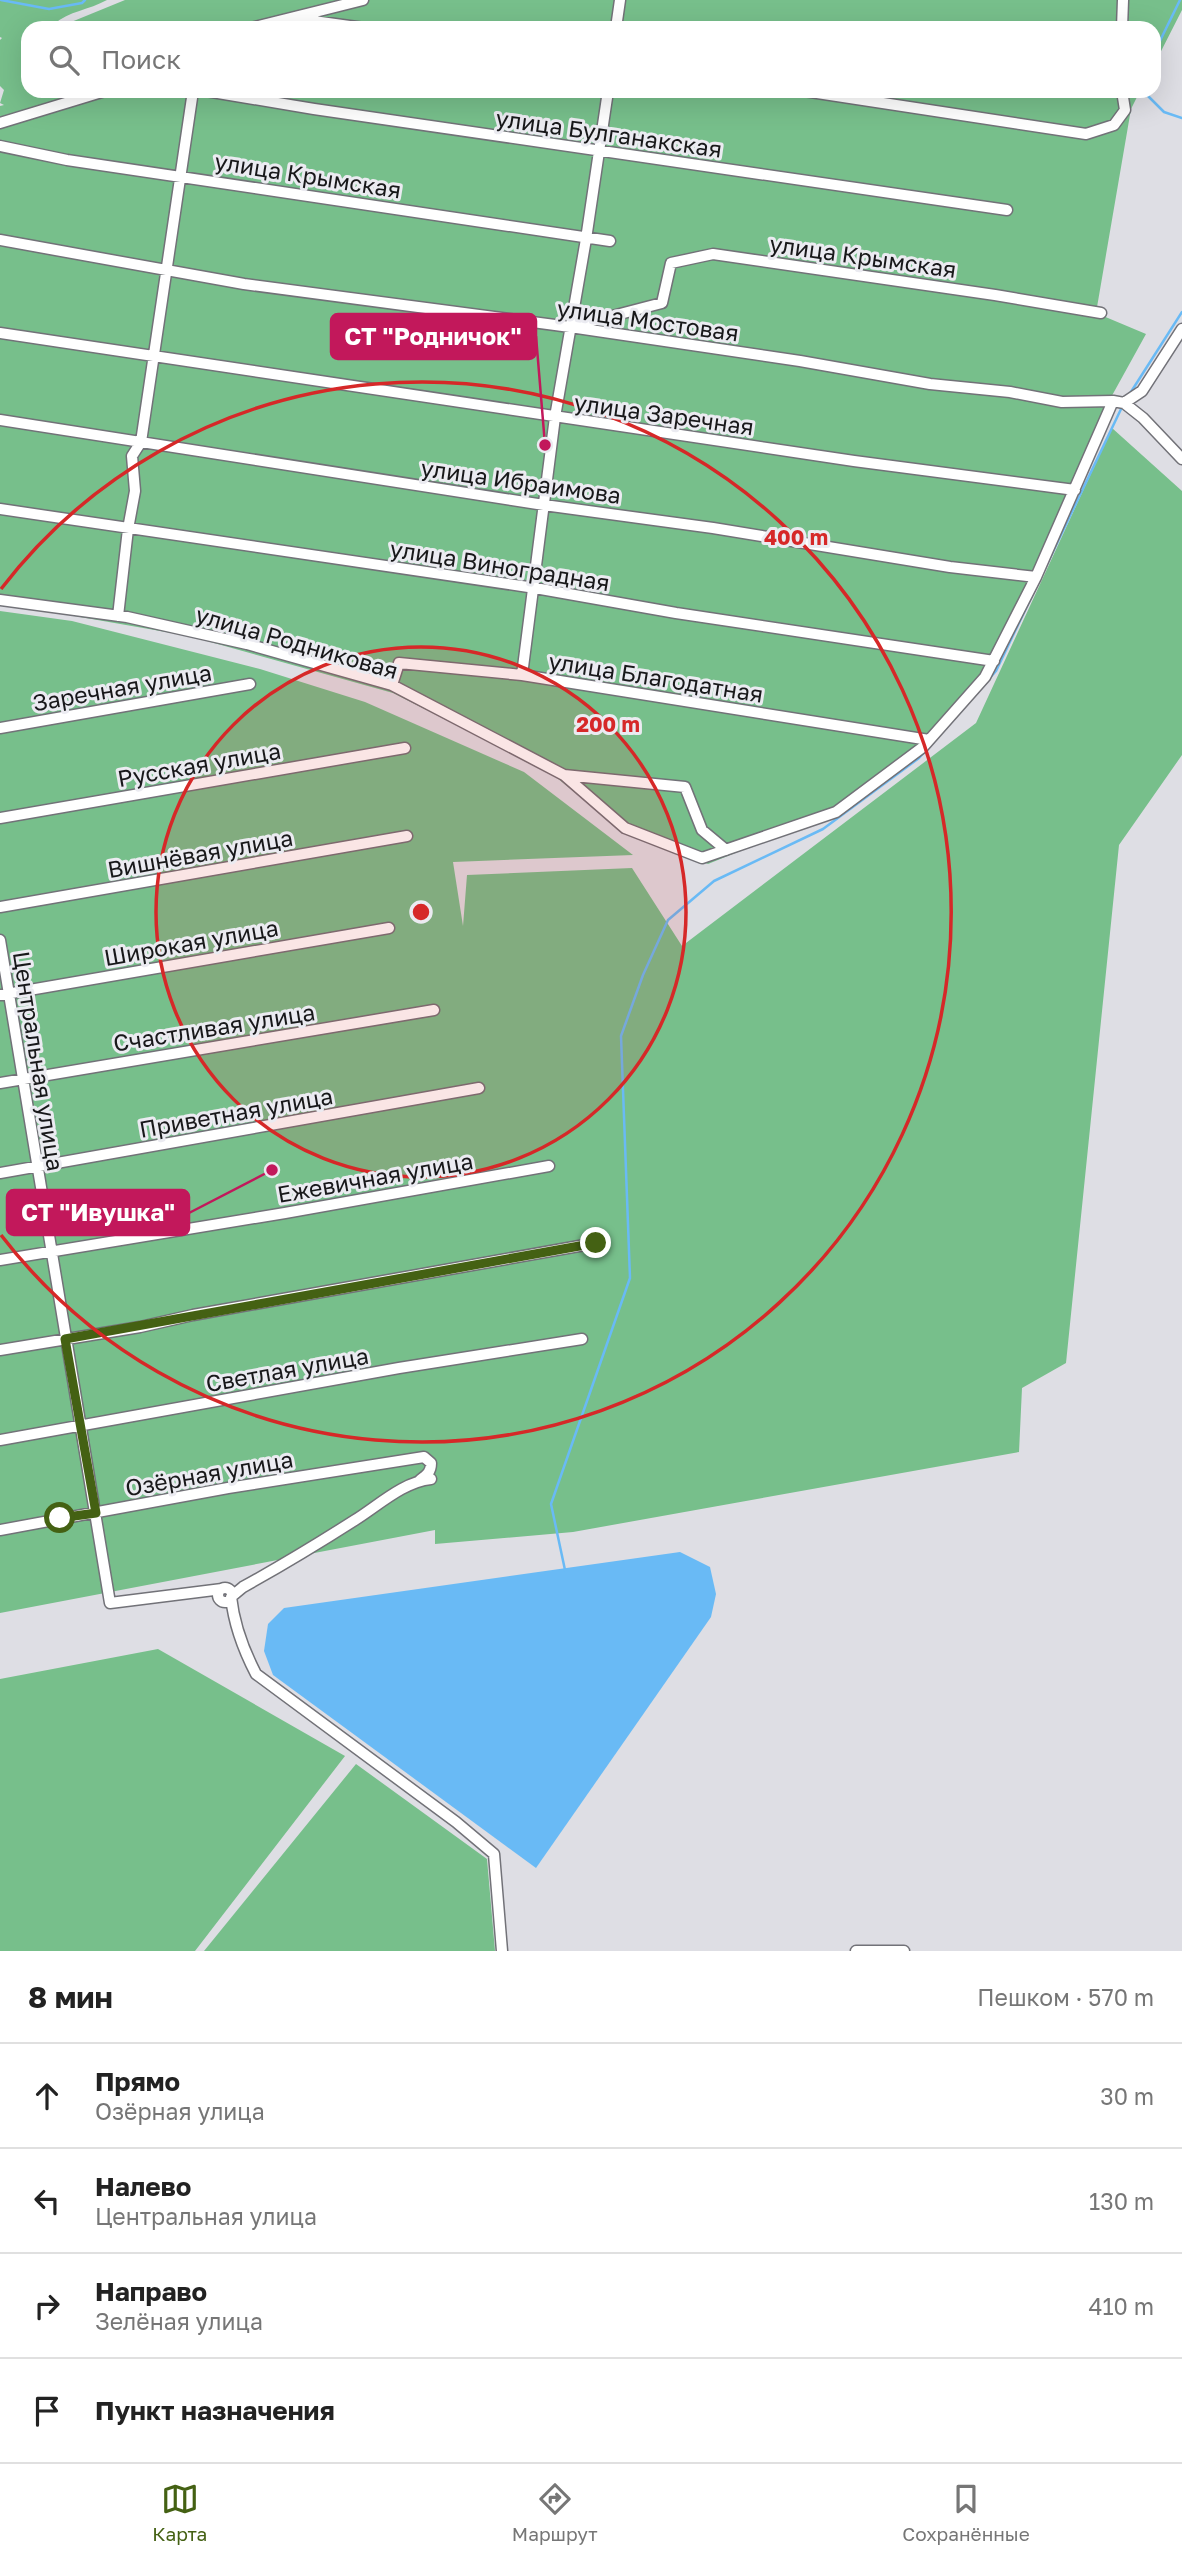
<!DOCTYPE html>
<html lang="ru">
<head>
<meta charset="utf-8">
<style>
  :root { --surface:#fff; --page:#f2f2f2; --text:#222; --muted:#767676; --line:#e0e0e0; --accent:#446113 }
  body { margin:0; font-family:"Golos Text",sans-serif; background:var(--page); color:var(--text) }
  .stop { position:absolute; width:21px; height:21px; margin:-16px; border:5px solid #446113; border-radius:50%; background:#fff }
  .stop.end { background:#446113; border-color:#fff; box-shadow:0 2px 7px #0008 }
  .list { margin:0; padding:0; list-style:none }
  h2 { display:flex; justify-content:space-between; align-items:center; height:91px; margin:0; padding:0 28px; font-size:30px }
  h2 small { font-size:23px; font-weight:400; color:var(--muted) }
  .list li { display:grid; grid-template-columns:46px 1fr auto; gap:21px; align-items:center; box-sizing:border-box; height:105px; padding:0 28px; border-top:2px solid var(--line) }
  .list b { display:block; font-size:26px; white-space:nowrap }
  .list p { margin:0; font-size:23px; white-space:nowrap; color:var(--muted) }
  .list em { font-size:23px; font-style:normal; color:var(--muted) }
  .icon { flex:none; width:38px; height:38px; fill:none; stroke:currentColor; stroke-width:2; stroke-linecap:round; stroke-linejoin:round }
  .map { position:relative; flex:none; width:1182px; height:1951px; overflow:hidden }
  .search { position:absolute; background:var(--surface); box-shadow:0 7px 28px #0002; left:21px; right:21px; top:21px; height:77px; display:flex; align-items:center; gap:18px; box-sizing:border-box; padding:0 24px; border-radius:21px; color:var(--muted); font-size:26px }
  .sheet { height:511px; background:var(--surface) }
  nav { display:flex; justify-content:space-around; align-items:center; box-sizing:border-box; height:98px; border-top:2px solid var(--line); background:var(--surface); font-size:19px; color:var(--muted) }
  nav a { display:grid; justify-items:center; gap:4px }
  nav .on { color:var(--accent) }
  .map>svg:first-child { display:block }
</style>
</head>
<body>
<div class="map">
<svg width="1182" height="1951" viewBox="0 0 1182 1951">
  <rect width="100%" height="100%" fill="#dedee4"/>
  <path fill="#77bf8b" d="M0,0h107c-18,10 -38,11 -53,24l5,3 66,-27h1057v10l-28,55v-37h-956l6,-4 -13,4h-163v63h1112l-9,18 -35,204 50,21 -37,67 -38,89 -85,179 -73,83 -72,58 -133,54 -87,-34 -70,-57 -158,-80 -204,-57 -189,-33v-497l4,-1 -4,-2 4,-13 -4,-4v-46l2,-2 -2,-1z
    M1112,428l70,63v264l-63,90 -53,518 -44,25 -3,64 -446,80 -138,12v-14l-435,83v-1002l72,10 188,48 105,33 159,70 109,83 -180,7 10,64 4,-51 165,-7 50,78 294,-223z
    M158,1649l187,107 -150,195h-195v-272z
    M356,1764l131,95 8,92h-291z"/>
  <path fill="#69baf5" d="M680,1552l30,15 6,27 -5,23 -175,251 -263,-193 -9,-24 4,-27 16,-16z"/>
  <g fill="none" stroke-linecap="round" stroke-linejoin="round">
    <path stroke="#69baf5" stroke-width="2.5" d="M1,0l48,9 33,-6 3,-3
      M1154,53l26,-53
      M1143,91l21,21 18,6
      M1129,395l53,-83
      M988,680l8,-9 126,-264
      M565,1570l-14,-66 79,-226 -9,-242 22,-61 25,-55 46,-39 109,-52 96,-71 7,-8"/>
    <defs>
      <path id="minor" d="M299,19l65,9
        M251,28l112,-28
        M616,28l4,-28
        M1122,28l1,-28
        M206,91l108,18 693,101
        M804,91l282,43 28,-9 11,-15 -3,-19
        M0,123l105,-32
        M0,146l67,14 543,81
        M0,240l244,44 326,43 230,34 130,23 80,8 52,10 51,-1 11,2 19,15 39,41
        M574,326l88,-23 9,-40 42,-9 282,41 106,18
        M0,333l854,128 221,29
        M1124,403l18,-12 40,-62
        M0,420l544,85 169,23 237,39 86,10
        M0,509l535,79 141,25 318,48
        M0,600l127,17 120,27 145,41 172,90 61,53 77,30 134,-46 87,-65 62,-70 51,-100 77,-176
        M118,616l10,-87 7,-38 -3,-35 9,-14 52,-351
        M522,675l33,-258 31,-178 22,-148
        M392,685l7,-22 123,12 407,65
        M0,728l250,-44
        M564,775l121,12 17,43 24,20
        M0,818l405,-70
        M0,907l407,-71
        M0,940l110,663 112,-14
        M0,995l389,-67
        M0,1083l434,-73
        M0,1173l479,-85
        M0,1260l285,-47 264,-47
        M0,1350l140,-23 53,-12 403,-72
        M0,1440l399,-72 183,-29
        M431,1479c-28,3 -52,26 -76,41 -36,23 -74,46 -112,67l-12,10c3,28 12,52 25,77l200,148 38,32 8,97
        M0,1530l228,-42 196,-31 7,6c0,9 -4,12 -11,17
        M218 1595a7 7 0 1 1 14 0a7 7 0 1 1-14 0Z
        M856,1951h48"/>
    </defs>
    <use href="#minor" stroke="#727278" stroke-width="13"/>
    <use href="#minor" stroke="#fff" stroke-width="10"/>
  </g>
  <g fill="none" stroke-linecap="round" stroke-linejoin="round">
    <path stroke="#446113" stroke-width="9" d="M60,1518l36,-5 -31,-174 531,-96"/>
  </g>
  <circle cx="421" cy="912" r="265" fill="#d62828" fill-opacity=".12"/>
  <g fill="none" stroke="#d62828" stroke-width="3.5">
    <circle cx="421" cy="912" r="265"/>
    <path d="M1 589A530 530 0 1 1 1 1235"/>
  </g>
  <g text-anchor="middle" dominant-baseline="central" stroke-width="6" stroke-linejoin="round" paint-order="stroke">
    <g font-size="23" fill="#18181a" stroke="#ebebf1">
      <text transform="translate(609 133) rotate(8)">улица Булганакская</text>
      <text transform="translate(308 175) rotate(9)">улица Крымская</text>
      <text transform="translate(863 256) rotate(8)">улица Крымская</text>
      <text transform="translate(648 320) rotate(8)">улица Мостовая</text>
      <text transform="translate(664 414) rotate(8)">улица Заречная</text>
      <text transform="translate(521 481) rotate(8)">улица Ибраимова</text>
      <text transform="translate(500 565) rotate(9)">улица Виноградная</text>
      <text transform="translate(297 642) rotate(16)">улица Родниковая</text>
      <text transform="translate(656 677) rotate(9)">улица Благодатная</text>
      <text transform="translate(122 687) rotate(-10)">Заречная улица</text>
      <text transform="translate(199 764) rotate(-10)">Русская улица</text>
      <text transform="translate(200 853) rotate(-10)">Вишнёвая улица</text>
      <text transform="translate(191 942) rotate(-10)">Широкая улица</text>
      <text transform="translate(214 1027) rotate(-9)">Счастливая улица</text>
      <text transform="translate(39 1061) rotate(81)">Центральная улица</text>
      <text transform="translate(236 1112) rotate(-10)">Приветная улица</text>
      <text transform="translate(375 1177) rotate(-10)">Ежевичная улица</text>
      <text transform="translate(287 1369) rotate(-10)">Светлая улица</text>
      <text transform="translate(209 1473) rotate(-10)">Озёрная улица</text>
    </g>
  </g>
  <circle cx="421" cy="912" r="10" fill="#d62828" stroke="#ebebf1" stroke-width="3.5"/>
  <g font-size="21" text-anchor="middle" font-weight="bold" fill="#d62828" stroke="#ebebf1" stroke-width="6" stroke-linejoin="round" paint-order="stroke">
    <text x="796" y="545">400 m</text>
    <text x="608" y="732">200 m</text>
  </g>
  <path fill="none" stroke="#c2185b" stroke-width="2.5" d="M545 445L536 336M272 1170L189 1213"/>
  <g fill="#c2185b" stroke="#ebebf1" stroke-width="2.5">
    <circle cx="545" cy="445" r="7"/>
    <circle cx="272" cy="1170" r="7"/>
  </g>
  <g fill="#c2185b" stroke="#c2185b" stroke-width="2.5">
    <rect x="331" y="314" width="205" height="45" rx="7"/>
    <rect x="7" y="1190" width="182" height="45" rx="7"/>
  </g>
  <g font-size="24" text-anchor="middle" font-weight="bold" fill="#fff">
    <text x="433" y="345">СТ "Родничок"</text>
    <text x="98" y="1221">СТ "Ивушка"</text>
  </g>
</svg>
<div class="stop" style="left:60px;top:1518px"></div>
<div class="stop end" style="left:596px;top:1243px"></div>
<div class="search"><svg class="icon" aria-label="search" viewBox="0 0 24 24"><circle cx="10" cy="10" r="6"/><path d="M15 15l6 6"/></svg>Поиск</div>
</div>
<section class="sheet">
<h2>8 мин<small>Пешком · 570 m</small></h2>
<ul class="list">
<li><svg class="icon" aria-label="ahead" viewBox="0 0 24 24"><path d="M12 20V5M6 11l6-6 6 6"/></svg><div><b>Прямо</b><p>Озёрная улица</p></div><em>30 m</em></li>
<li><svg class="icon" aria-label="left" viewBox="0 0 24 24"><path d="M17 20v-9H6M10 6l-5 5 5 5"/></svg><div><b>Налево</b><p>Центральная улица</p></div><em>130 m</em></li>
<li><svg class="icon" aria-label="right" viewBox="0 0 24 24"><path d="M7 20v-9h11M14 6l5 5-5 5"/></svg><div><b>Направо</b><p>Зелёная улица</p></div><em>410 m</em></li>
<li><svg class="icon" aria-label="arrive" viewBox="0 0 24 24"><path d="M6 21V4h12l-3 4 3 4H6"/></svg><div><b>Пункт назначения</b></div></li>
</ul>
</section>
<nav>
<a class="on"><svg class="icon" aria-label="map" viewBox="0 0 24 24"><path d="M3 6l6-2 6 2 6-2v14l-6 2-6-2-6 2zM9 4v14M15 6v14"/></svg>Карта</a>
<a><svg class="icon" aria-label="directions" viewBox="0 0 24 24"><path d="M12 3l9 9-9 9-9-9zM9 14v-3h6M13 9l2 2-2 2"/></svg>Маршрут</a>
<a><svg class="icon" aria-label="saved" viewBox="0 0 24 24"><path d="M7 4h10v16l-5-4-5 4z"/></svg>Сохранённые</a>
</nav>
</body>
</html>
